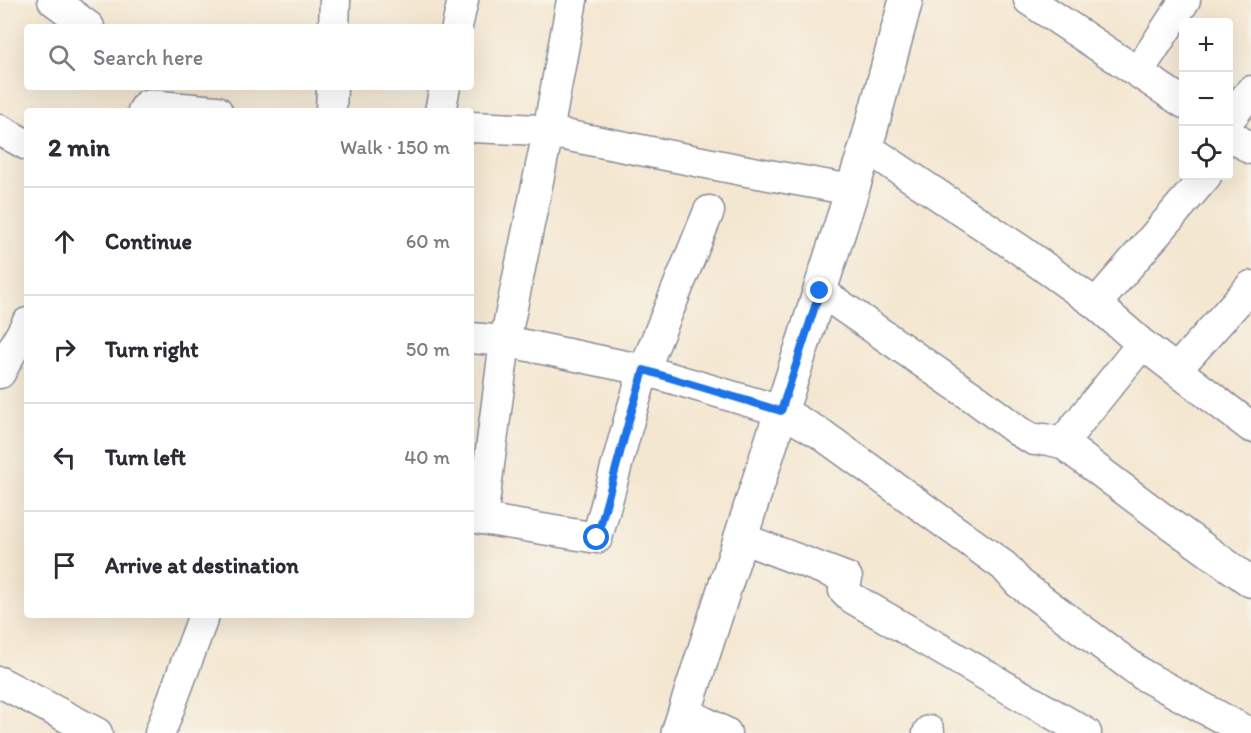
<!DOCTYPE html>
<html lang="en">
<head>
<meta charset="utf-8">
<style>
  :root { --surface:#fff; --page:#f7f7f7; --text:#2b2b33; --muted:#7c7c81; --line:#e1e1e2 }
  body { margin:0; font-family:Itim,sans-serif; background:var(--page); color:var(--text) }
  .controls { position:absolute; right:18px; top:18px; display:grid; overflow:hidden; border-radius:6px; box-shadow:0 6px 24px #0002 }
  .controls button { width:54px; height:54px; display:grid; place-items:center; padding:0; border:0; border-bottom:2px solid var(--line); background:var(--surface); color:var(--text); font:30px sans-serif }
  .stop { position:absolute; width:18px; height:18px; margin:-14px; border:4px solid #1a73e8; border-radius:50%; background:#fff }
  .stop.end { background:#1a73e8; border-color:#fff; box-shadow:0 2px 6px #0008 }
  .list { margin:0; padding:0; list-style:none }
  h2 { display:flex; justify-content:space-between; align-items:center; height:78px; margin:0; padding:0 24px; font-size:26px }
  h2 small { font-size:20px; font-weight:400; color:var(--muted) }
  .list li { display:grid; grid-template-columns:39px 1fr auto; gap:18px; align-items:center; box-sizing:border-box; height:108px; padding:0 24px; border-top:2px solid var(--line) }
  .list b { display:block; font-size:22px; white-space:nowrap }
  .list em { font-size:20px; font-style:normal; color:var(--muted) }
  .icon { flex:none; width:33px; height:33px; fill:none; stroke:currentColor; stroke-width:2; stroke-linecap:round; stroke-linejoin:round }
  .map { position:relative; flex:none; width:1251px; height:733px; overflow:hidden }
  .search { position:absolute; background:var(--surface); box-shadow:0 6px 24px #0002; left:24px; top:24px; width:450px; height:66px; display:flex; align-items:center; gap:15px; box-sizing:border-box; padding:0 21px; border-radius:6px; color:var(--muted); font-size:22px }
  .panel { position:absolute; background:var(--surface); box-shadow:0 6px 24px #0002; left:24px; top:108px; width:450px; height:510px; border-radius:6px }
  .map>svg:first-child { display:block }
</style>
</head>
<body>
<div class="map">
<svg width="1251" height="733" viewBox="0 0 1251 733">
  <rect width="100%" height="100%" fill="#f7f3e8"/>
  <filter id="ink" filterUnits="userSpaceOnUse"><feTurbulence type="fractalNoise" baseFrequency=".0167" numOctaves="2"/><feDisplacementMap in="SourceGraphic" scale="12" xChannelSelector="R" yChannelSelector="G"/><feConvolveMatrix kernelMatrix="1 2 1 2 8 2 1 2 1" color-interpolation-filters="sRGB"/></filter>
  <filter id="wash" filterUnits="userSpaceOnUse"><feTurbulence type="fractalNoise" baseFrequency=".008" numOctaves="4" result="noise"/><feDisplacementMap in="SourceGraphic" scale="24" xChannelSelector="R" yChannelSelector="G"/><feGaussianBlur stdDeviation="1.35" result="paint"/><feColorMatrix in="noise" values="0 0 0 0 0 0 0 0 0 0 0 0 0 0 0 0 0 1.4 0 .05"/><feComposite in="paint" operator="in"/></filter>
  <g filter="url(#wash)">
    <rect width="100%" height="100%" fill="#f4e7d1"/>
  </g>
  <g filter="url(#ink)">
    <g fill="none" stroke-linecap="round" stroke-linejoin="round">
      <defs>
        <path id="minor" d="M53,0l36,27
          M1029,0l155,103
          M334,27l1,-27
          M457,27l6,-27
          M1138,72l47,-72
          M143,111l4,-6 70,6
          M331,111l1,-24
          M440,111l5,-24
          M1228,121l23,-30
          M471,127l68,3 208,41 105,19
          M0,130l27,15
          M1228,133l23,16
          M866,147l153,102 77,55 46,40 109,83
          M820,291l157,109 41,31 16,9 10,-1 18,4 104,78 85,61
          M1096,304l110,-128
          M471,338l34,3 139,29 137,41 40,23 183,132 15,17 124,92 106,58
          M1176,370l75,-84
          M0,373l27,-50
          M1062,443l80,-99
          M471,517l11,2 23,-178 43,-209 24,-132
          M482,519l115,19 32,-118 15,-50 65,-159
          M741,538l106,40 -3,12 8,8 234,135
          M0,682l97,51
          M685,712l41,21
          M160,733l44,-118
          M928,733l1,-2"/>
        <path id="major" d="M678,733l188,-586 40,-147"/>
      </defs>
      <use href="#minor" stroke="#888b98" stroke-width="33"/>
      <use href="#major" stroke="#888b98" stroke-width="36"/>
      <use href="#minor" stroke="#fff" stroke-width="30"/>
      <use href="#major" stroke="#fff" stroke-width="33"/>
    </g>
  </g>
  <g fill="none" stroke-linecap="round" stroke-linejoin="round" filter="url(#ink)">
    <path stroke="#1a73e8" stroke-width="8" d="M597,538l32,-118 15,-50 137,41 39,-120"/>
  </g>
</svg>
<div class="controls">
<button>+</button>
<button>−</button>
<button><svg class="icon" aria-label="locate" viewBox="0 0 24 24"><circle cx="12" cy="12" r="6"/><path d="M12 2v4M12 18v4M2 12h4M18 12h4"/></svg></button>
</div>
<div class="stop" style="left:597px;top:538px"></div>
<div class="stop end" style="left:820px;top:291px"></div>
<div class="search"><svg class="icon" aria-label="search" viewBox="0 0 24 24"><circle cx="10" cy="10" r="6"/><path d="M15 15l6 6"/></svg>Search here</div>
<section class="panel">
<h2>2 min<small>Walk · 150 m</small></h2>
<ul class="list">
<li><svg class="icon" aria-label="ahead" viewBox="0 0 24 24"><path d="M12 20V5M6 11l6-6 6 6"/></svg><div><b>Continue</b></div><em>60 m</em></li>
<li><svg class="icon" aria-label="right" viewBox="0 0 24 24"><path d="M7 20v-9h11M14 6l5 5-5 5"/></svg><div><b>Turn right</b></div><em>50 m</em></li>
<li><svg class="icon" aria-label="left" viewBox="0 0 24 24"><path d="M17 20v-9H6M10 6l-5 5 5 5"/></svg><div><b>Turn left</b></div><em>40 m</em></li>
<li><svg class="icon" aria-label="arrive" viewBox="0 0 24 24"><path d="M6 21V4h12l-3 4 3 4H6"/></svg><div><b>Arrive at destination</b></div></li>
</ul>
</section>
</div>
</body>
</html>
